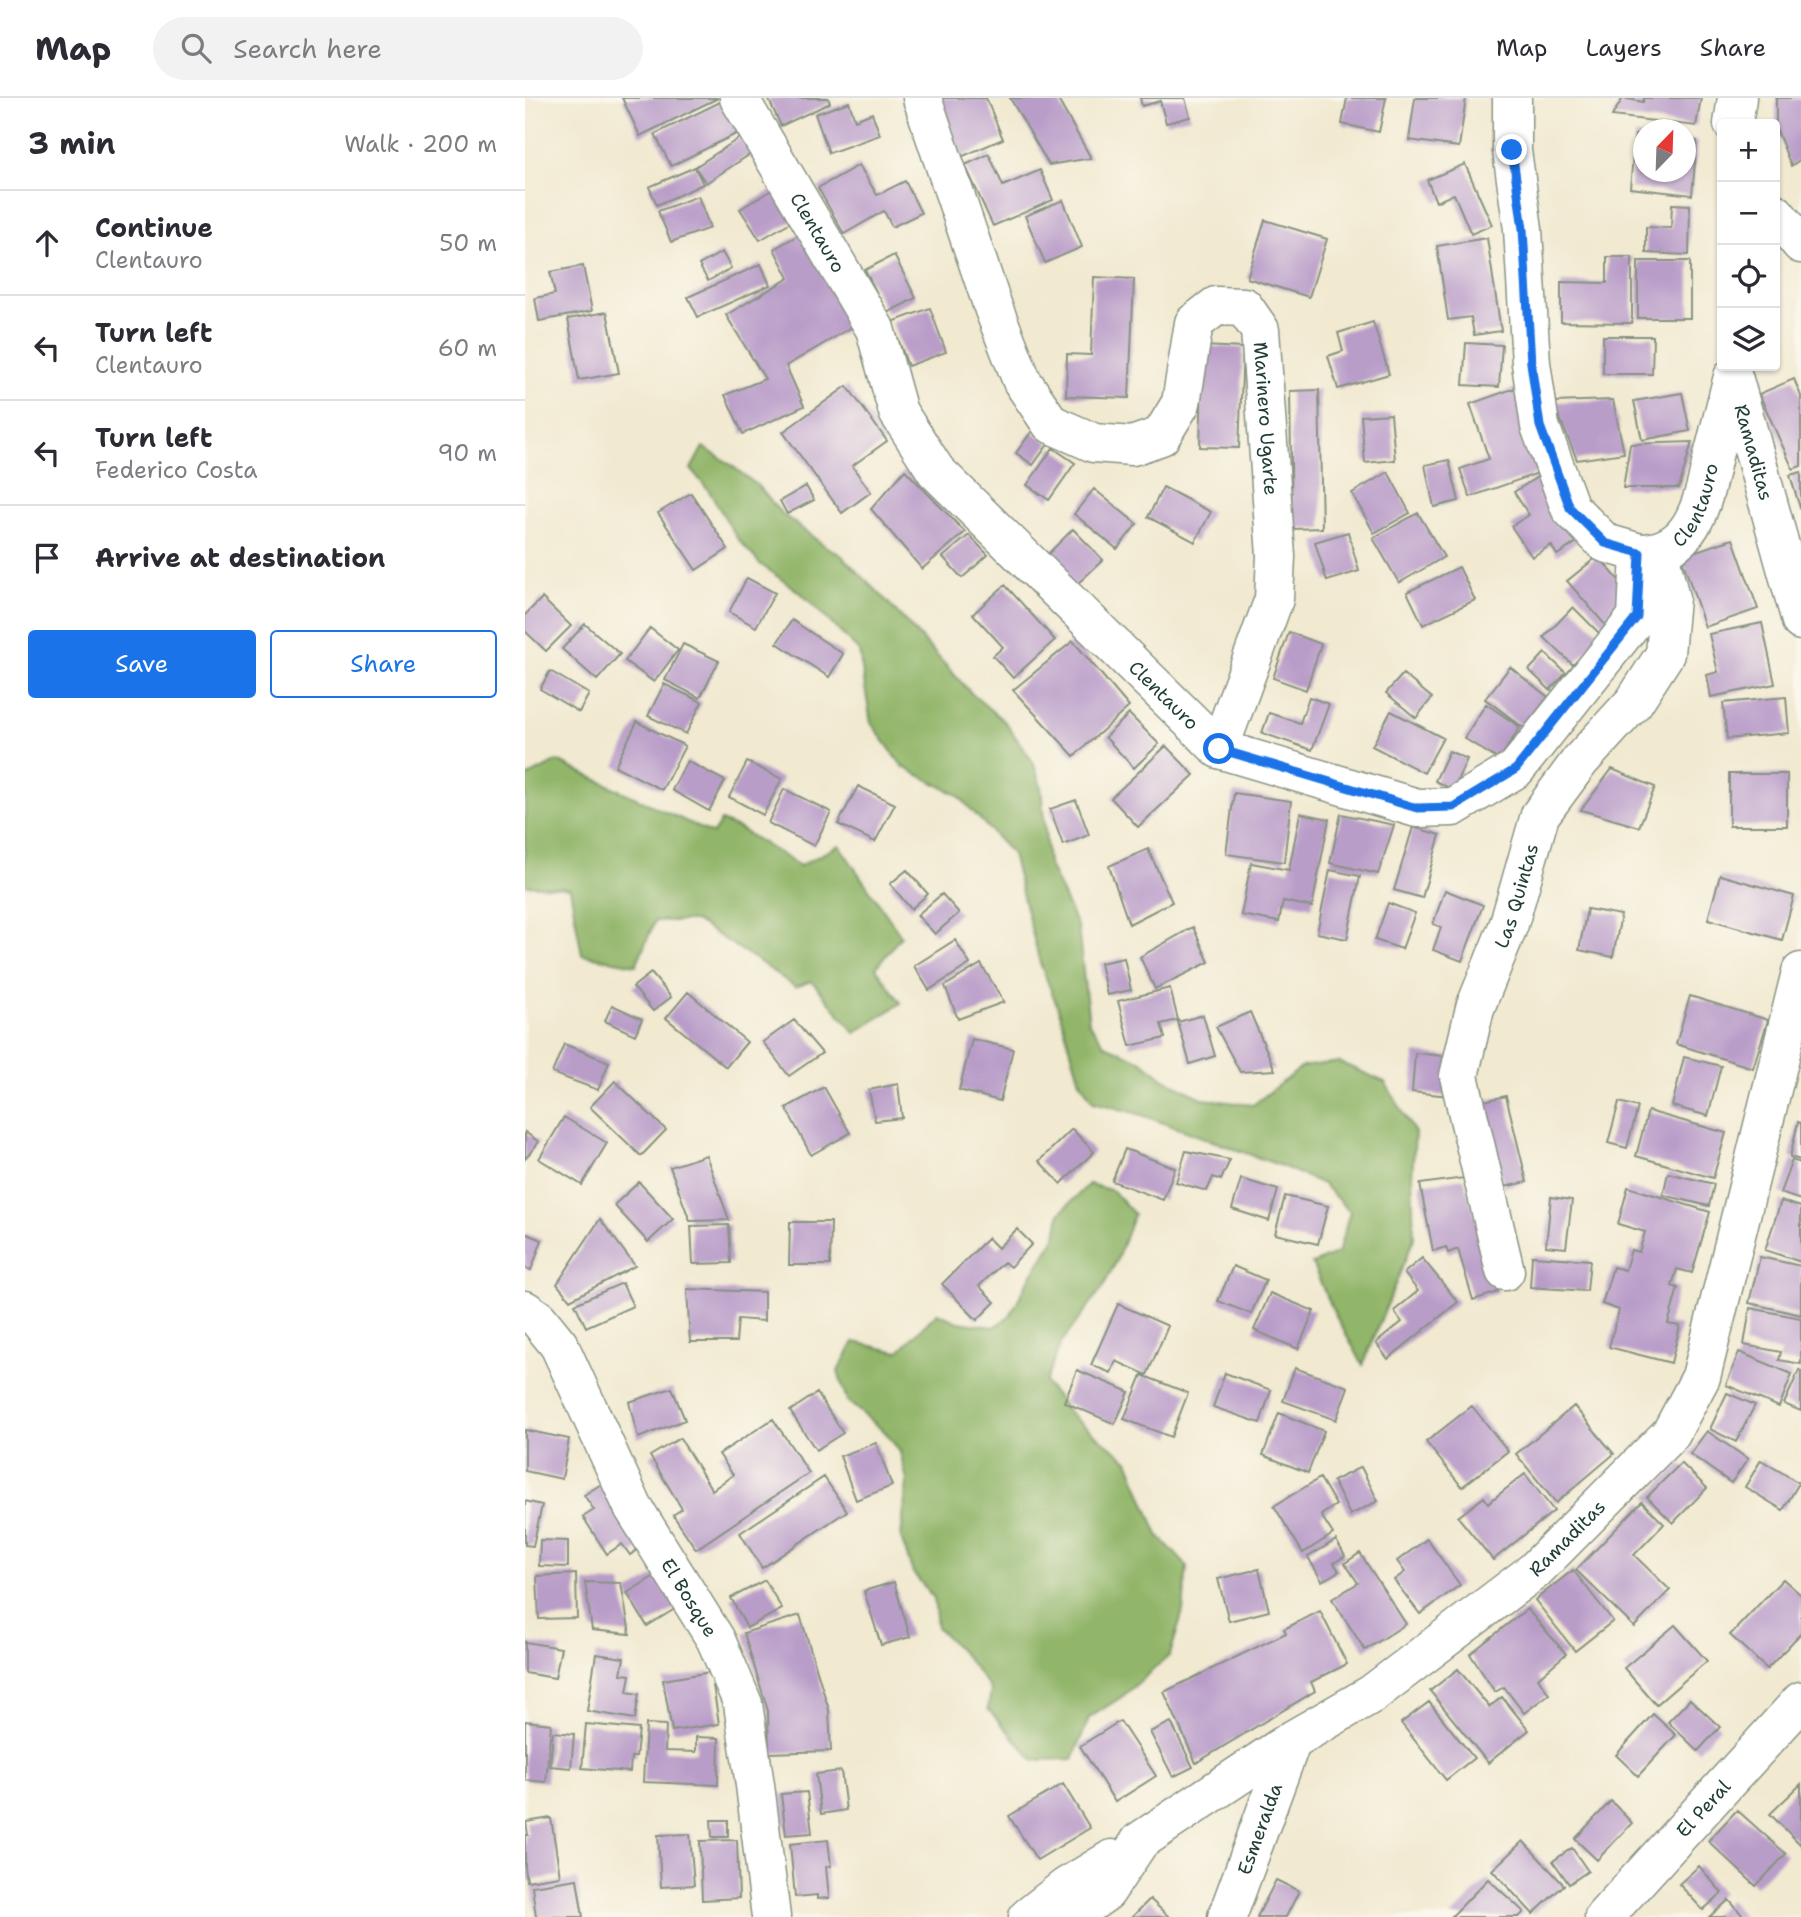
<!DOCTYPE html>
<html lang="en">
<head>
<meta charset="utf-8">
<style>
  :root { --surface:#fff; --page:#f2f2f3; --text:#2b2b33; --muted:#7c7c81; --line:#e1e1e2; --accent:#1a73e8 }
  body { margin:0; font-family:"Shantell Sans",sans-serif; background:var(--page); color:var(--text) }
  .controls { position:absolute; right:21px; top:21px; display:grid; overflow:hidden; border-radius:7px; box-shadow:0 2px 5px #0004 }
  .controls button { width:63px; height:63px; display:grid; place-items:center; padding:0; border:0; border-bottom:2px solid var(--line); background:var(--surface); color:var(--text); font:35px sans-serif }
  .compass { position:absolute; left:1108px; top:21px; width:63px; height:63px; border-radius:50%; background:var(--surface); box-shadow:0 2px 5px #0004; rotate:23deg }
  .stop { position:absolute; width:21px; height:21px; margin:-16px; border:5px solid #1a73e8; border-radius:50%; background:#fff }
  .stop.end { background:#1a73e8; border-color:#fff; box-shadow:0 2px 7px #0008 }
  .list { margin:0; padding:0; list-style:none }
  h2 { display:flex; justify-content:space-between; align-items:center; height:91px; margin:0; padding:0 28px; font-size:30px }
  h2 small { font-size:23px; font-weight:400; color:var(--muted) }
  .list li { display:grid; grid-template-columns:46px 1fr auto; gap:21px; align-items:center; box-sizing:border-box; height:105px; padding:0 28px; border-top:2px solid var(--line) }
  .list b { display:block; font-size:26px; white-space:nowrap }
  .list p { margin:0; font-size:23px; white-space:nowrap; color:var(--muted) }
  .list em { font-size:23px; font-style:normal; color:var(--muted) }
  .actions { display:flex; gap:14px; padding:21px 28px }
  .actions a { flex:1; padding:16px 0; border:2px solid var(--accent); border-radius:7px; text-align:center; font-size:24px; color:var(--accent) }
  .actions .main { background:var(--accent); color:#fff }
  .icon { flex:none; width:38px; height:38px; fill:none; stroke:currentColor; stroke-width:2; stroke-linecap:round; stroke-linejoin:round }
  .map { position:relative; flex:none; width:1276px; height:1819px; overflow:hidden }
  header { display:flex; align-items:center; gap:42px; box-sizing:border-box; height:98px; padding:0 35px; background:var(--surface); border-bottom:2px solid var(--line) }
  header strong { font-size:33px }
  nav { display:flex; gap:38px; margin-inline-start:auto; font-size:24px }
  .search { width:490px; height:63px; background:var(--page); display:flex; align-items:center; gap:18px; box-sizing:border-box; padding:0 24px; border-radius:38px; color:var(--muted); font-size:26px }
  main { display:flex }
  aside { flex:1; background:var(--surface) }
  .map>svg:first-child { display:block }
</style>
</head>
<body>
<header>
<strong>Map</strong>
<div class="search"><svg class="icon" aria-label="search" viewBox="0 0 24 24"><circle cx="10" cy="10" r="6"/><path d="M15 15l6 6"/></svg>Search here</div>
<nav><a>Map</a><a>Layers</a><a>Share</a></nav>
</header>
<main>
<aside>
<h2>3 min<small>Walk · 200 m</small></h2>
<ul class="list">
<li><svg class="icon" aria-label="ahead" viewBox="0 0 24 24"><path d="M12 20V5M6 11l6-6 6 6"/></svg><div><b>Continue</b><p>Clentauro</p></div><em>50 m</em></li>
<li><svg class="icon" aria-label="left" viewBox="0 0 24 24"><path d="M17 20v-9H6M10 6l-5 5 5 5"/></svg><div><b>Turn left</b><p>Clentauro</p></div><em>60 m</em></li>
<li><svg class="icon" aria-label="left" viewBox="0 0 24 24"><path d="M17 20v-9H6M10 6l-5 5 5 5"/></svg><div><b>Turn left</b><p>Federico Costa</p></div><em>90 m</em></li>
<li><svg class="icon" aria-label="arrive" viewBox="0 0 24 24"><path d="M6 21V4h12l-3 4 3 4H6"/></svg><div><b>Arrive at destination</b></div></li>
</ul>
<div class="actions"><a class="main">Save</a><a>Share</a></div>
</aside>
<div class="map">
<svg width="1276" height="1819" viewBox="0 0 1276 1819">
  <rect width="100%" height="100%" fill="#fbf7ec"/>
  <filter id="ink" filterUnits="userSpaceOnUse"><feTurbulence type="fractalNoise" baseFrequency=".0143" numOctaves="2"/><feDisplacementMap in="SourceGraphic" scale="14" xChannelSelector="R" yChannelSelector="G"/><feConvolveMatrix kernelMatrix="1 2 1 2 8 2 1 2 1" color-interpolation-filters="sRGB"/></filter>
  <filter id="wash" filterUnits="userSpaceOnUse"><feTurbulence type="fractalNoise" baseFrequency=".00686" numOctaves="4" result="noise"/><feDisplacementMap in="SourceGraphic" scale="28" xChannelSelector="R" yChannelSelector="G"/><feGaussianBlur stdDeviation="1.57" result="paint"/><feColorMatrix in="noise" values="0 0 0 0 0 0 0 0 0 0 0 0 0 0 0 0 0 1.4 0 .05"/><feComposite in="paint" operator="in"/></filter>
  <g filter="url(#wash)">
    <rect width="100%" height="100%" fill="#f1e9d0"/>
    <path fill="#91b569" stroke="#58794e" stroke-width="2" d="M178,349l24,15 31,24 23,27 44,33 16,9 40,40 92,100 32,27 28,40 8,25 7,76 30,65 11,95 16,22 37,16 22,18 40,20 49,6 49,-38 37,-5 46,20 30,51 -3,44 2,61 -51,127 -28,-51 -23,-50 26,-11 12,-41 -27,-28 -39,-17 -145,-53 -46,-12 -13,-21 -21,-71 -19,-47 -28,-109 -54,-59 -55,-28 -32,-44 -12,-72 -57,-57 -42,-30 -23,-26 -28,-47 -18,-22z
      M32,663l156,73 8,-13 17,7 62,38 39,-21 62,91 -25,32 25,35 -46,30 -43,-52 -17,6 -38,-27 -62,-39h-40l-19,44 -54,-10 -12,-67 -45,-3v-107z
      M564,1086l24,7 21,23 -18,48 -13,25 -42,56 -16,40 29,35 54,42 30,75 29,31 -4,45 -13,44 -47,41 -34,22 -16,41 -39,1 -46,-51 3,-19 -25,-33 -29,-30 -3,-29 -21,-25 -12,-35 6,-58 -7,-28 -14,-19 -39,-32 -9,-30 16,-29 44,10 39,-39 21,9 36,5 16,-11 16,-32 30,-48 4,-23z"/>
    <g id="blocks">
      <path fill="#b99dc9" d="M97,0h96l-78,38z
        M243,0h60l2,5 -49,23z
        M414,0h47l17,41 -42,18z
        M485,0h47l34,60 -42,7z
        M615,0h45l5,19 -24,6 -6,-22 -18,5z
        M822,0h39l-7,34 -37,-8z
        M890,0h51l-7,49 -50,-7z
        M1098,0l20,4 1,-4h57l-5,28 -84,-10z
        M1251,0h25v61l-10,7 -15,-38z
        M201,1l16,32 -71,35 -16,-32z
        M324,4l6,18 17,-7 8,22 -51,18 -14,-39z
        M1110,37l8,1v36h42v-32l12,1 -5,54 -62,-7z
        M216,39l11,16 -46,30 -11,-16 8,17 -46,21 -8,-18 46,-20z
        M464,56l14,32 37,-16 13,30 -60,26 -28,-61z
        M940,66l27,61 -21,9 -17,-40 -18,8 -9,-22z
        M334,67l18,30 28,-14 16,32 -29,14 -8,-16 -40,23 -26,-46z
        M250,90l19,32 -34,20 -20,-31z
        M173,98l12,32 -39,14 -13,-31z
        M538,102l19,47 -37,16 -20,-47z
        M1147,106l18,1 -1,50 -43,-2v-26l25,1z
        M740,122l62,19 -18,58 -62,-19z
        M275,136l52,93 -66,39 18,40 -61,28 -18,-39 40,-16 -39,-64 63,-37 -15,-29z
        M962,140l14,93 -27,4 -3,-18 -23,3 -11,-74z
        M197,154l9,16 -23,13 -9,-16z
        M369,157l22,43 -29,15 -22,-43z
        M1082,159h25v66l-71,-1v-40l46,1z
        M1113,163h52v57h-52z
        M236,166l9,21 -72,32 -10,-20z
        M58,168l9,45 -53,10 -4,-23 20,-4 -5,-22z
        M569,179l40,2 -5,119 -63,-2 1,-42 24,1z
        M405,210l16,44 -38,14 -16,-44z
        M82,214l12,61 -40,7 -11,-61z
        M848,224l16,52 -51,15 -10,-33 15,-5 -5,-18z
        M1078,238h50l-1,38h-49z
        M941,245l36,2 -3,42 -36,-2z
        M678,248l40,2 -4,100 -39,-1z
        M1269,281l7,17v70l-8,3 -34,-75z
        M322,288l40,55 -35,25 19,26 -29,21 -59,-81z
        M990,290l29,83 -74,26 -10,-28 29,-10 -19,-55z
        M794,292l3,138 -30,1 -2,-138z
        M1157,295l8,38 -48,9 -8,-39z
        M1088,302l11,53 -47,7 -24,-58z
        M866,316l4,46 -30,3 -4,-47z
        M507,333l17,12 -16,22 -17,-12z
        M1167,344l-13,46h-56l7,-44z
        M528,350l22,15 -26,37 -22,-15z
        M924,362l10,41 -25,6 -9,-42z
        M380,372l60,62 -43,37 -51,-60z
        M863,374l22,41 -36,20 -22,-40z
        M1276,374v35l-1,1 -10,-33z
        M1014,378l41,64 -23,15 -6,-10 -19,12 -21,-31 18,-11 -15,-23z
        M281,388l8,14 -27,14 -7,-13z
        M638,389l48,25 -16,30 -47,-25z
        M569,391l43,35 -20,25 -43,-35z
        M166,395l37,56 -32,21 -38,-57z
        M893,415l26,44 -45,26 -26,-45z
        M548,431l30,31 -29,27 -29,-30z
        M823,434l11,39 -32,10 -12,-39z
        M444,437l19,20 -26,23 -19,-21z
        M1208,441l25,70 -53,18 -24,-71z
        M1073,458l25,29 -3,27 -13,15 -40,-46z
        M934,469l16,33 -52,25 -16,-33z
        M222,480l28,15 -19,34 -27,-15z
        M480,487l50,55 -42,38 -20,-22 10,-9 -30,-33z
        M17,500l29,28 -25,25 -21,-20v-16z
        M1048,509l29,29 -29,29 -29,-28z
        M267,522l51,34 -14,23 -52,-34z
        M1237,525l13,61 -64,13 -4,-22 11,-3 -9,-38z
        M60,526l35,30 -23,26 -35,-31z
        M125,530l28,22 -24,32 -29,-21z
        M764,534l32,12 -15,46 -33,-12z
        M548,543l56,66 -55,49 -61,-66z
        M158,546l36,17 -19,37 -35,-18z
        M1020,555l21,20 -16,17 -21,-20z
        M985,569l38,30 -24,31 -39,-29z
        M25,573l39,23 -10,18 -39,-23z
        M878,576l29,24 -16,20 -30,-25z
        M139,586l38,18 -16,32 -38,-18z
        M784,599l20,7 -17,46 -50,-17 7,-20 31,10z
        M1261,599l3,36 -62,6 -4,-36z
        M961,606l34,23 -21,33 -35,-22z
        M866,613l52,27 -19,35 -52,-27z
        M604,616l30,30 -25,24 -29,-31z
        M112,624l48,24 -23,44 -47,-24z
        M641,648l28,29 -56,52 -27,-29z
        M924,653l18,8 -14,31 -18,-9z
        M162,663l38,20 -16,30 -37,-21z
        M222,664l35,17 -19,36 -34,-18z
        M1087,671l43,18 -16,40 -58,-17z
        M1204,676h58v52h-58z
        M333,688l37,18 -20,38 -37,-18z
        M259,691l47,23 -17,34 -46,-23z
        M709,695l57,8 -7,61 -58,-8z
        M551,702l13,35 -26,10 -13,-36z
        M775,715l29,6 -17,88 -29,-6 -4,21 -38,-7 10,-52 38,7z
        M816,716l53,11 -16,49 -48,-11z
        M888,729l27,8 -18,63 -28,-8z
        M623,751l24,53 -43,22 -20,-58z
        M382,772l21,24 -17,15 -21,-25z
        M805,772l30,6 -13,63 -30,-6z
        M1195,777l74,21 -12,44 -74,-21z
        M920,792l38,15 -21,56 -29,-11 8,-23 -8,-3z
        M417,796l17,19 -24,21 -18,-19z
        M863,805l27,10 -13,36 -27,-9z
        M1062,811l34,6 -8,42 -34,-7z
        M668,829l16,35 -54,27 -15,-32z
        M430,842l15,24 -41,26 -15,-24z
        M599,860l7,32 -24,5 -7,-32z
        M456,866l23,38 -46,17 -13,-33z
        M126,875l20,24 -18,14 -20,-24z
        M645,890l8,32 -17,4 4,14 -35,8 -12,-45z
        M163,894l59,50 -21,25 -60,-49z
        M1165,898l78,24 -15,48 -77,-24z
        M87,907l30,14 -7,16 -30,-14z
        M725,914l25,58 -35,2 -24,-45z
        M678,917l12,41 -25,8 -12,-42z
        M269,922l28,33 -33,23 -26,-34z
        M447,941l41,10 -13,52 -41,-11z
        M39,946l45,18 -11,28 -46,-17z
        M890,955l37,4 -3,39 -37,-4z
        M1159,959l37,9 -13,50 -36,-10z
        M90,983l51,49 -25,26 -51,-49z
        M373,986l4,34 -27,3 -6,-31z
        M299,989l26,46 -39,22 -25,-47z
        M981,998l21,86 -23,5 -20,-86z
        M1094,1004l19,5 -11,41 -19,-5z
        M1123,1013l78,22 -13,45 -77,-22z
        M39,1019l43,26 -25,42 -43,-26z
        M1273,1024l3,1v37l-11,-3z
        M547,1031l22,23 -33,32 -22,-23z
        M0,1034l14,10 -14,17z
        M600,1051l50,19 -12,32 -51,-19z
        M661,1053l44,9 -9,20 -8,-3 -6,14 -31,-9z
        M181,1057l23,65 -39,1 -20,-54z
        M1267,1062l9,3v37l-21,-7z
        M1143,1075l46,11 -5,22 -46,-11z
        M939,1080l34,114 -25,8 -15,-51 -10,4 -2,-6 -13,4 -13,-67z
        M716,1081l37,11 -9,31 -37,-12z
        M114,1084l34,37 -25,23 -34,-37z
        M1103,1089l82,25 -18,61 -15,-4 -5,17 6,2 -10,36 12,2 -9,37 -62,-16 10,-37 -17,-6 11,-37 12,3 6,-20 8,2 6,-20 -27,-8z
        M760,1098l43,10 -10,38 -43,-10z
        M1026,1099l21,3 -6,48 -20,-2z
        M1256,1103l20,6v55l-36,-12z
        M75,1121l35,47 -65,34 -13,-16z
        M265,1124h41l-1,43h-41z
        M204,1127l2,38 -38,1 -2,-38z
        M492,1131l15,15 -22,23 -6,-5 -25,24 16,16 -18,18 -35,-36 46,-46 10,10z
        M0,1135l17,7 -11,30 -6,-2z
        M1007,1158l58,4 -3,31 -57,-4z
        M1235,1159l41,9v49l-52,-12z
        M897,1160l36,44 -70,57 -12,-16 26,-21 -8,-11 24,-20 -14,-18z
        M708,1168l33,14 -15,34 -33,-13z
        M97,1185l11,23 -47,21 -11,-23z
        M162,1191l77,3v29l-26,-2 -2,23h-46z
        M745,1195l44,18 -16,38 -44,-19z
        M593,1206l50,22 -21,49 -31,-14 -5,12 -20,-8z
        M1225,1210l51,10v46l-22,-4 2,-8 -37,-7z
        M1214,1254l53,22 -13,33 -53,-22z
        M770,1270l53,19 -12,33 -53,-19z
        M552,1272l52,22 -14,32 -51,-22z
        M1274,1272l2,1v40l-17,-7z
        M700,1275l46,17 -11,33 -47,-16z
        M617,1277l46,18 -17,44 -47,-18z
        M147,1290l13,32 -47,18 -9,-36z
        M292,1295l26,40 -27,17 -26,-39z
        M1202,1295l28,12 -19,37 -26,-13z
        M947,1308l36,45 -46,36 -36,-45z
        M1049,1308l40,48 -58,49 -40,-49z
        M754,1315l45,18 -16,42 -45,-18z
        M248,1321l36,54 -113,76 -23,-34 9,-6 -32,-53 30,-18 32,52 21,-15 -14,-21z
        M0,1332l44,9 -7,40 -37,-8z
        M1182,1333l41,28 -17,24 -41,-29z
        M351,1345l16,43 -36,14 -16,-44z
        M1236,1362l38,23 -16,27 -38,-23z
        M1156,1365l26,25 -34,35 -26,-26z
        M836,1369l17,34 -28,14 -17,-34z
        M1000,1376l29,37 -61,49 -35,-43 26,-20 4,6z
        M299,1379l23,34 -85,57 -22,-35z
        M795,1380l16,27 -15,10 12,19 -30,19 -29,-47z
        M78,1385l41,62 -14,10 -8,-11 -15,10 -24,-37 11,-7 -10,-15z
        M0,1403l17,4 -9,41 -8,-1z
        M1117,1404l22,22 -30,31 36,35 -36,37 -58,-57z
        M902,1441l33,46 -40,29 -26,-34 11,-8 -8,-11z
        M15,1442l28,1v26l-29,-1z
        M811,1442l9,16 -11,7 5,8 -17,10 -14,-24z
        M835,1455l46,71 -41,26 -33,-51 26,-16 -13,-20z
        M734,1471l10,42 -40,10 -11,-42z
        M1048,1472l40,51 -38,30 -40,-51z
        M51,1476l1,44 -38,1 -2,-43z
        M133,1476l20,33 -31,19 -20,-33z
        M1258,1481l18,16v38l-34,36 -37,-34z
        M240,1482l17,29 -35,19 -16,-30z
        M60,1484l36,1 9,51 -38,-4z
        M369,1484l16,55 -29,8 -17,-54z
        M1002,1511l39,45 -28,24 11,16 -25,19 -20,-26 -9,5 -25,-38z
        M795,1513l27,53 -36,18 4,9 -119,72 -32,-71 122,-59 -2,-4z
        M275,1517l29,95 2,41 -62,2 -1,-42 -24,-78z
        M1150,1527l32,36 -51,44 -32,-37z
        M0,1544l36,6 -6,30 -30,-5z
        M71,1556l28,4 -3,16 9,1 -3,17 12,2 -4,25 -48,-8z
        M933,1571l31,38 13,-10 27,33 -41,33 -58,-72z
        M186,1574l8,52 -47,7 -9,-51z
        M1165,1601l30,28 -22,24 -30,-29z
        M904,1604l45,56 -28,22 -45,-57z
        M1128,1616l23,21 -38,41 -22,-21z
        M0,1623l26,3 -5,58 -21,-2z
        M595,1623l36,55 -41,26 -35,-56z
        M646,1624l22,45 -20,10 -23,-45z
        M61,1626l53,5 -3,28h-5l-1,15 -48,-4z
        M121,1626l20,1 -1,26 31,1v-15l23,1 -1,47 -75,-3z
        M28,1634l21,2 -3,34 -21,-2z
        M316,1673l5,39 -25,4 -5,-40z
        M538,1686l27,44 -53,32 -28,-44z
        M1276,1686v61l-31,-31z
        M282,1694l5,41 -26,2 -5,-41z
        M1086,1703l21,22 -35,37 -22,-21z
        M1212,1712l49,44 -30,32 -48,-45z
        M26,1720l9,58 -33,5 -2,-14v-32h3l-2,-13z
        M186,1722h17v17h-16z
        M165,1736l4,51 -33,2 -3,-52z
        M212,1742l2,58 -37,2 -2,-59z
        M303,1742l3,26 -5,1 3,31 -12,1v-4l-22,2 -5,-53z
        M998,1743l41,44 -31,29 -41,-44z
        M1047,1750l16,23 -19,13 -16,-23z
        M1174,1768l23,27 -19,17 -24,-26z
        M52,1781l6,38h-47l-4,-31z
        M963,1781l36,33 -5,5h-68z
        M751,1782l23,11 -13,26h-29z
        M625,1801l19,18h-37z
        M1204,1802l15,17h-35z"/>
    </g>
  </g>
  <g filter="url(#ink)">
    <use href="#blocks" fill-opacity="0" stroke="#889382" stroke-width="2"/>
    <g fill="none" stroke-linecap="round" stroke-linejoin="round">
      <defs>
        <g id="minor">
          <path id="s1" d="M214,0l136,231 23,83 38,59 283,278 198,59 36,-1 63,-38 121,-152 3,-64c55,0 63,-54 73,-97 7,-27 13,-53 20,-79"/>
          <path id="s2" d="M397,0l71,209 29,74 29,43 43,19 38,3 29,-10 20,-33 13,-80 22,-17 28,1 16,23 16,226 -2,43 -55,150"/>
          <path d="M987,0v53l11,78 8,134 9,63 30,82 35,35 35,10"/>
          <path d="M1208,26l4,-26"/>
          <path d="M1250,115l26,31"/>
          <path id="s3" d="M1209,282l67,241"/>
          <path id="s4" d="M980,1173l-46,-195 16,-68 34,-84 31,-109 40,-54 54,-59 31,-48 5,-56 -11,-45"/>
          <path id="s5" d="M0,1212l13,9 21,26 74,162 83,133 27,64 12,81 16,132"/>
          <path d="M503,1819l38,-30 46,-28"/>
          <path id="s6" d="M545,1819l36,-25 34,-51 152,-101 80,-46 162,-123 137,-138 30,-56 100,-405"/>
          <path id="s7" d="M702,1819l65,-177"/>
          <path id="s8" d="M1079,1819l197,-216"/>
        </g>
      </defs>
      <use href="#minor" stroke="#889382" stroke-width="41"/>
      <use href="#minor" stroke="#fff" stroke-width="38"/>
    </g>
  </g>
  <g fill="none" stroke-linecap="round" stroke-linejoin="round" filter="url(#ink)">
    <path stroke="#1a73e8" stroke-width="9" d="M694,651l198,59 36,-1 63,-38 121,-152 3,-64 -35,-10 -35,-35 -30,-82 -9,-63 -8,-134 -11,-79"/>
  </g>
  <g text-anchor="middle" dominant-baseline="central" stroke-width="7" stroke-linejoin="round" paint-order="stroke">
    <g font-size="19" fill="#1f3d34" stroke="#fbf7ec">
      <text stroke="none"><textPath href="#s1" startOffset="156">Clentauro</textPath></text>
      <text stroke="none"><textPath href="#s2" startOffset="760">Marinero Ugarte</textPath></text>
      <text stroke="none"><textPath href="#s3" startOffset="75">Ramaditas</textPath></text>
      <text stroke="none"><textPath href="#s1" startOffset="1477">Clentauro</textPath></text>
      <text stroke="none"><textPath href="#s1" startOffset="744">Clentauro</textPath></text>
      <text stroke="none"><textPath href="#s4" startOffset="390">Las Quintas</textPath></text>
      <text stroke="none"><textPath href="#s6" startOffset="630">Ramaditas</textPath></text>
      <text stroke="none"><textPath href="#s5" startOffset="334">El Bosque</textPath></text>
      <text stroke="none"><textPath href="#s8" startOffset="147">El Peral</textPath></text>
      <text stroke="none"><textPath href="#s7" startOffset="94">Esmeralda</textPath></text>
    </g>
  </g>
</svg>
<div class="controls">
<button>+</button>
<button>−</button>
<button><svg class="icon" aria-label="locate" viewBox="0 0 24 24"><circle cx="12" cy="12" r="6"/><path d="M12 2v4M12 18v4M2 12h4M18 12h4"/></svg></button>
<button><svg class="icon" aria-label="layers" viewBox="0 0 24 24"><path d="M12 4l9 5-9 5-9-5zM3 14l9 5 9-5"/></svg></button>
</div>
<svg class="compass" viewBox="-18 -18 36 36"><path d="M0-13l5 13h-10z" fill="#e53935"/><path d="M0 13l5-13h-10z" fill="#7c7c81"/></svg>
<div class="stop" style="left:694px;top:651px"></div>
<div class="stop end" style="left:987px;top:52px"></div>
</div>
</main>
</body>
</html>
